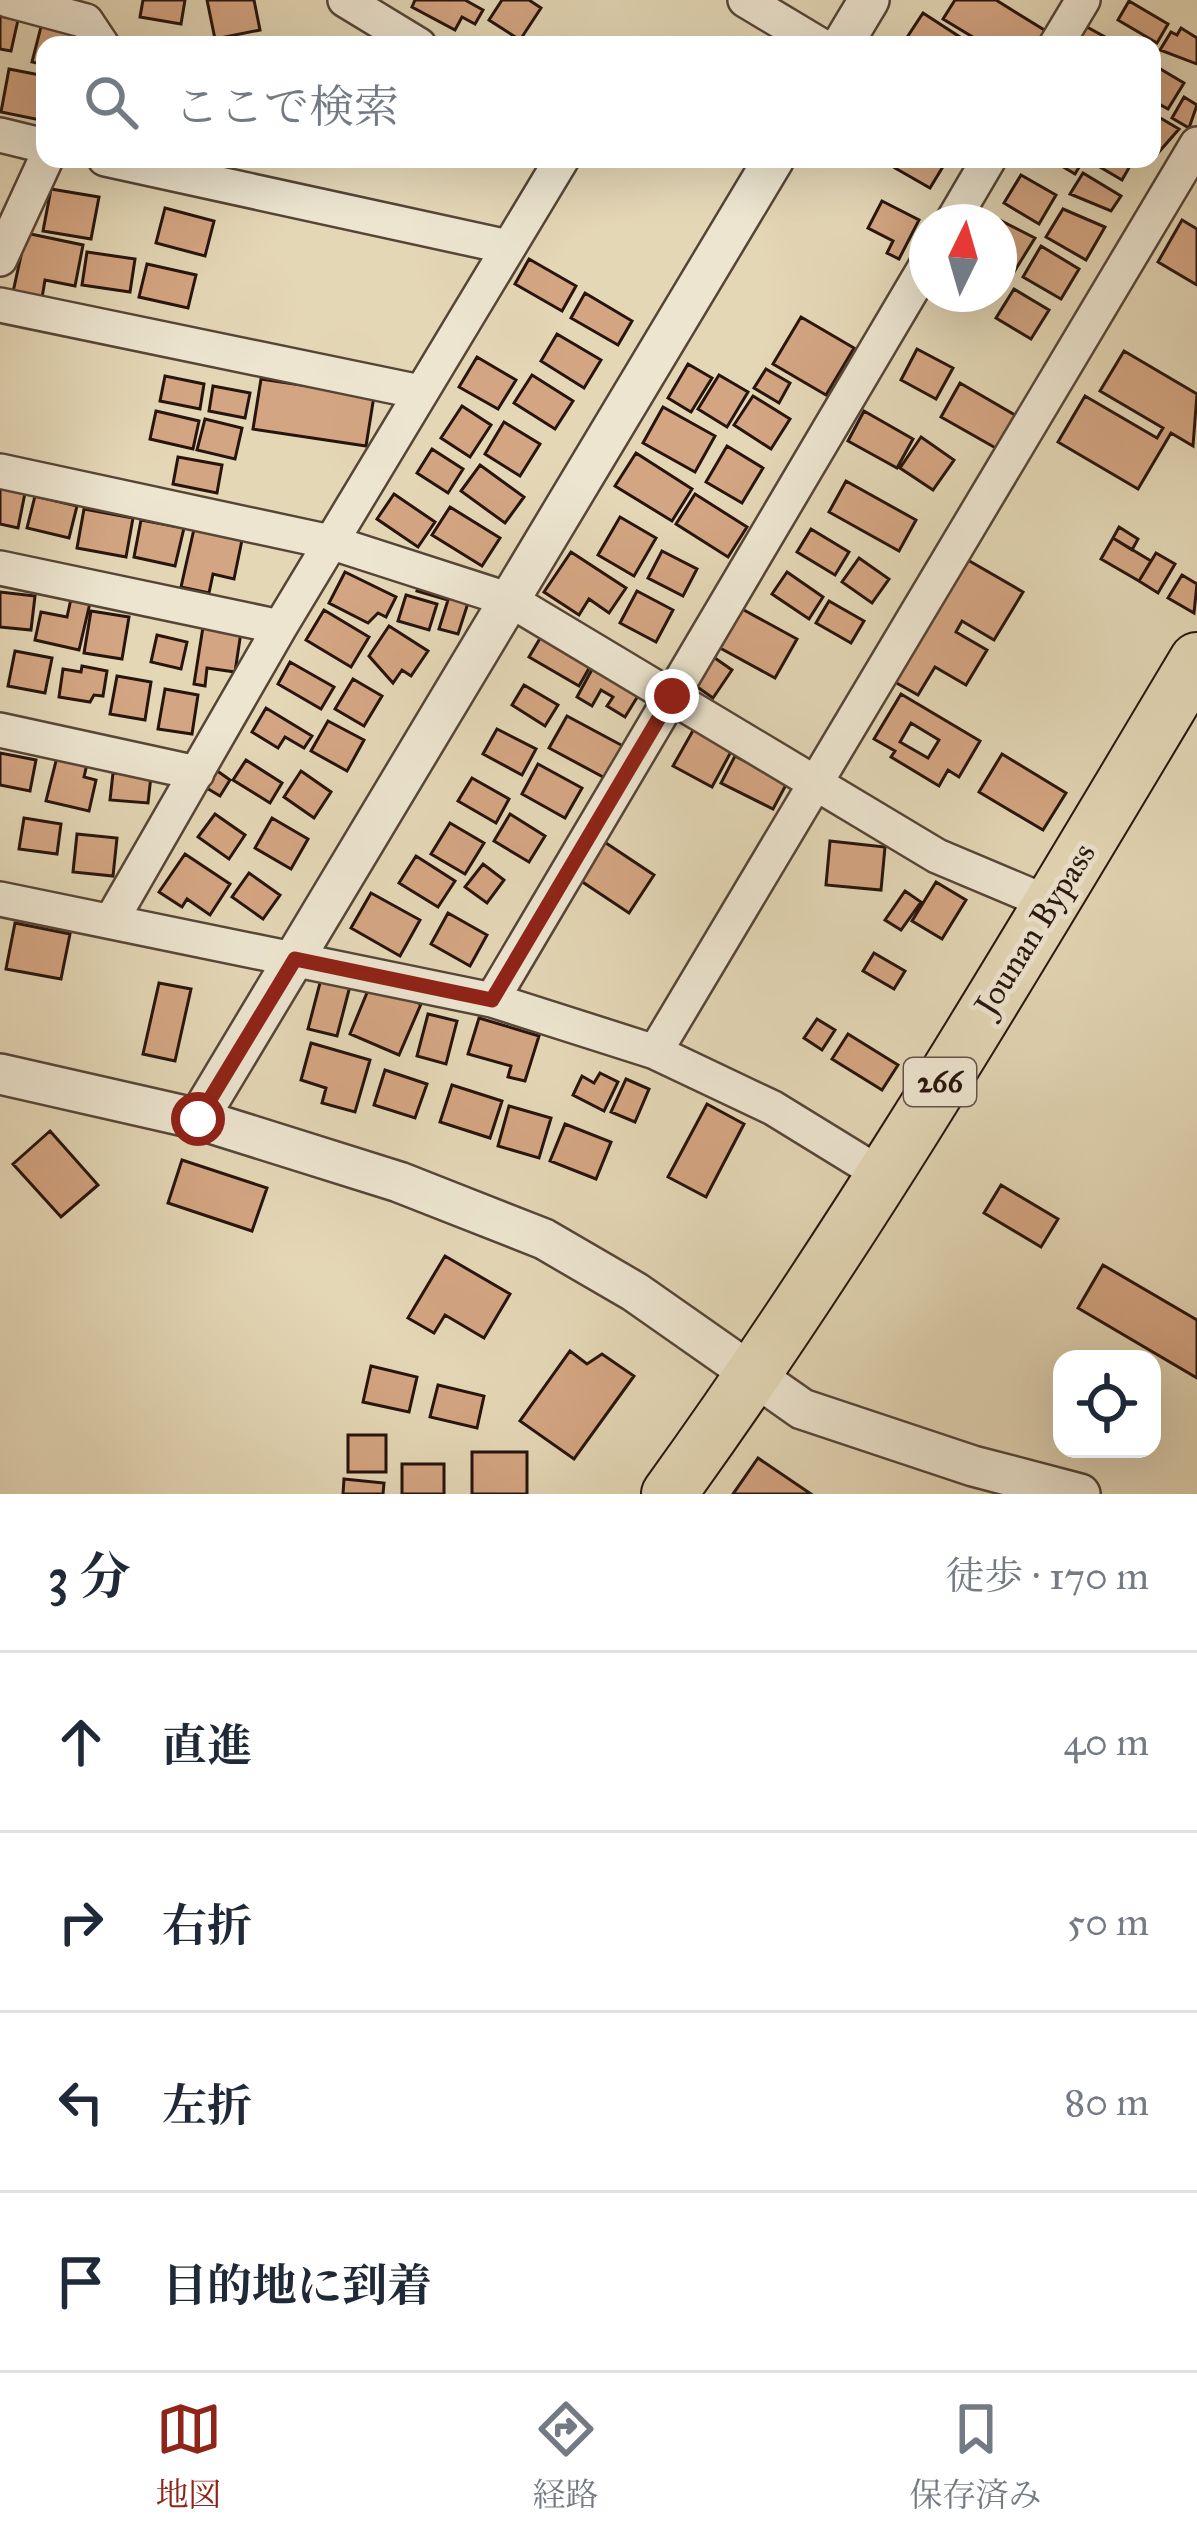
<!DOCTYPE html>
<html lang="ja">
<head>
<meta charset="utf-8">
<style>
  :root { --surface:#fff; --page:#f6f6f7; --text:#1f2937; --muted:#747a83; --line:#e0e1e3; --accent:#8f2418 }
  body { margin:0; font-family:"IM FELL Great Primer","Noto Serif JP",serif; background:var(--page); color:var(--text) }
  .controls { position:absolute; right:36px; bottom:36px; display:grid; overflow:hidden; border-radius:24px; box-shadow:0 12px 48px #0002 }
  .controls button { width:108px; height:108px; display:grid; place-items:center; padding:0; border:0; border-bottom:3px solid var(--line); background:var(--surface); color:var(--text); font:60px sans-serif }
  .compass { position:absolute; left:909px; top:204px; width:108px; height:108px; border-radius:50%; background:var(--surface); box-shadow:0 12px 48px #0002; rotate:5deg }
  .stop { position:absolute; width:36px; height:36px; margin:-27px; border:9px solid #8f2418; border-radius:50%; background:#fff }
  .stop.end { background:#8f2418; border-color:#fff; box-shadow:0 3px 12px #0008 }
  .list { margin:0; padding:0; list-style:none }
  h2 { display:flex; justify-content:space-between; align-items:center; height:156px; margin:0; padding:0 48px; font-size:51px }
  h2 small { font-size:39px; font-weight:400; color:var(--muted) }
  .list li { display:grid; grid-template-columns:78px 1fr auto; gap:36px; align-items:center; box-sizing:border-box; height:180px; padding:0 48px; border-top:3px solid var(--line) }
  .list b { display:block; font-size:45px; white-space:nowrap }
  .list em { font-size:39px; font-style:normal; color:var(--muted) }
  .icon { flex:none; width:66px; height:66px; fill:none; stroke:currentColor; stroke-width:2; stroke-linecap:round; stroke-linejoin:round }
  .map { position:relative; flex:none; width:1197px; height:1494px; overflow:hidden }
  .search { position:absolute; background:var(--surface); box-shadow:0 12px 48px #0002; left:36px; right:36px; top:36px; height:132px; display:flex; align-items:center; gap:30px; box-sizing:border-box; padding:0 42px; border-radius:24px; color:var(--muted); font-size:45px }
  .sheet { height:876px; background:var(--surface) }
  nav { display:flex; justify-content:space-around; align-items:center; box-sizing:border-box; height:168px; border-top:3px solid var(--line); background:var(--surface); font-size:33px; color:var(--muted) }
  nav a { display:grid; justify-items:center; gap:6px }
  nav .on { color:var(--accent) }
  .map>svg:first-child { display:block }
</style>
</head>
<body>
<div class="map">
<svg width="1197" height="1494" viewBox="0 0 1197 1494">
  <rect width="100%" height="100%" fill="#e4d7b6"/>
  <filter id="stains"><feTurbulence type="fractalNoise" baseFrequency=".00167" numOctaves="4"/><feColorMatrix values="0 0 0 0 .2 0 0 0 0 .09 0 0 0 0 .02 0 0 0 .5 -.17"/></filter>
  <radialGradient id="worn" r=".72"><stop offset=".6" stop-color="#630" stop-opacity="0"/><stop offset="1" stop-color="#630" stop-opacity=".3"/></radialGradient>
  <path fill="#d4a582" stroke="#27140d" stroke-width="3" fill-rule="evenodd" d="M143,0h42l-4,24 -41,-7z
    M207,0h47l6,30 -45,9z
    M415,0h50l18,10 -8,14 -13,-7 -7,13 -43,-23z
    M502,0h27l12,8 -21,32 -31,-20z
    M955,0h41l50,31 -8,14h-52l-43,-26z
    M1129,1l39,23 -11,19 -39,-23z
    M923,13l40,26 -4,6h-57z
    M0,16l18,4 -7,31 -11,-2z
    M42,23l47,12 -3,10h-41v20l-13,-3z
    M1087,27l20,11 -4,7h-27z
    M1181,28l16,10v26l-37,-14 11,-18 6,3z
    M1152,64l32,19 -16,26 -16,-9z
    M9,69l36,7v45l-44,-9z
    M1184,97l13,8 -8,23 -17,-10z
    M1152,113l27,16 -21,24 -6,-4z
    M900,159h46l1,1 -17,28 -35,-20z
    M1050,159h34l-9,15z
    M1095,159h39l-12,21 -29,-17z
    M1083,173l38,23 -10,15 -41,-17z
    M1021,175l35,20 -17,29 -35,-21z
    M51,189l48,8 -8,42 -48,-8z
    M882,201l37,19 -20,39 -12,-6 6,-12 -25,-13z
    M165,208l49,13 -9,35 -49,-13z
    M1063,209l42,18 -19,33 -40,-23z
    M982,211l53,27 -21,34 -15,-2v-48h-29z
    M1182,220l15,9v56l-39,-23z
    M26,233l57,12 -8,41 -30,-6 -3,18 -29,-6z
    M1041,246l38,23 -18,30 -38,-22z
    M87,252l48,7 -5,33 -48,-7z
    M529,259l47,27 -14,25 -47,-27z
    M147,264l49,11 -8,33 -49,-11z
    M1014,289l35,21 -18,29 -35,-21z
    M585,293l47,28 -14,24 -47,-27z
    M801,317l53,31 -28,47 -53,-31z
    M557,334l44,26 -17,28 -43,-27z
    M917,349l36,19 -17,31 -35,-19z
    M1124,351l73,43 -4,52 -22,-13 -33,56 -80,-47 27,-46 72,42 6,-10 -63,-37z
    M477,357l39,23 -18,29 -39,-22z
    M688,364l24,14 -21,34 -23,-14z
    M766,369l24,14 -11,20 -25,-15z
    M532,375l41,26 -18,28 -41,-26z
    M719,375l29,17 -21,35 -29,-18z
    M165,376l39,8 -4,25 -40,-8z
    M261,379l113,17 -8,50 -113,-17z
    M960,383l60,35 -19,33 -60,-34z
    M213,386l37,7 -5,25 -36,-7z
    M753,396l37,23 -19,30 -37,-24z
    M462,406l29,19 -21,32 -29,-19z
    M663,407l52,29 -20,36 -52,-29z
    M156,411l43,10 -6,28 -43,-10z
    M864,411l49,28 -16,29 -49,-27z
    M205,419l37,9 -7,31 -38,-9z
    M504,422l36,22 -20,32 -35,-22z
    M921,437l33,23 -21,30 -33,-22z
    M727,446l36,22 -21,35 -36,-21z
    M432,449l31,20 -15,24 -31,-20z
    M636,453l56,36 -20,32 -57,-35z
    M178,457l44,8 -5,28 -44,-9z
    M480,465l44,32 -19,26 -44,-32z
    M846,481l70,39 -17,31 -70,-39z
    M0,488l25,5 -7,35 -18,-4z
    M394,494l41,28 -17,25 -41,-28z
    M695,494l52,33 -19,30 -52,-33z
    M35,496l42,10 -8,32 -42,-10z
    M450,507l50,31 -18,28 -50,-31z
    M84,509l49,9 -7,39 -49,-9z
    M620,517l36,21 -22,38 -36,-21z
    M141,520l43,8 -9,38 -41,-9z
    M1119,527l19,12 -6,11 -19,-12z
    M194,529l48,11 -8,39 -21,-5 -4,19 -28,-6z
    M811,529l38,23 -14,23 -38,-23z
    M1113,538l38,23 -12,20 -38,-22z
    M662,551l35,18 -14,27 -35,-18z
    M571,552l55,36 -17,25 -20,-14 -10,16 -35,-23z
    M1156,553l19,11 -17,29 -19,-12z
    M859,558l30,21 -17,24 -30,-21z
    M966,559l57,33 -29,48 -32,-19 -6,11 31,18 -21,35 -31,-18 -17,28 -25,-14z
    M345,572l51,25 -10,20 -8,-4 -10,10 -39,-20z
    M787,572l36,25 -14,22 -37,-25z
    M1182,575l15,9 -3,29 -26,-15z
    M419,585l50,15 -11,34 -19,-5 9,-29 -31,-9z
    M637,591l36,19 -17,32 -36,-19z
    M0,592l35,4 -4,34 -31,-3z
    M406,595l31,9 -8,26 -31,-9z
    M71,599l19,4 -11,47 -44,-10 6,-28 26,5z
    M829,601l35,20 -13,22 -35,-20z
    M742,609l55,30 -22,39 -55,-30z
    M324,610l45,27 -18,30 -45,-27z
    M91,611l38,6 -7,42 -38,-6z
    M389,626l39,25 -17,25 -9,-6 -9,13 -24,-27z
    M203,627l38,5 -6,40 -28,-4 -2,18 -11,-2z
    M157,635l30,7 -6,27 -30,-7z
    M542,635l50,28 -13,23 -50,-29z
    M15,651l37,7 -7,35 -37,-7z
    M712,656l20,14 -19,28 -20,-14z
    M290,662l44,25 -13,22 -43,-25z
    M595,664l46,27 -16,26 -18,-11 6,-9 -12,-7 -9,16 -15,-9z
    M82,666l25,5 -4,25 -9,-1 -4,7 -31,-5 4,-28 18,3z
    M117,676l34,6 -6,38 -35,-6z
    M353,679l29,17 -18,30 -29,-17z
    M524,685l34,20 -13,21 -33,-21z
    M165,689l33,6 -6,39 -34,-5z
    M901,694l79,47 -21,36 -11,-7 -9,16 -48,-29 4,-6 -21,-12zM911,723l28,17 -11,18 -28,-16z
    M266,708l46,28 -8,12 -19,-11 -7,11 -26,-16z
    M567,716l56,30 -18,32 -56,-30z
    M328,721l36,19 -17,31 -36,-20z
    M695,727l38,21 -21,39 -39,-21z
    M497,729l39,20 -14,26 -39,-21z
    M0,753l36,7 -6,31 -30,-6z
    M1002,754l64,39 -23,37 -64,-38z
    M735,756l52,27 -14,26 -52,-26z
    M57,757l30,7 -3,13 12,3 -7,31 -43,-10z
    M246,760l36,23 -12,20 -37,-23z
    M538,764l44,24 -17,30 -43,-24z
    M216,770l14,10 -10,16 -15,-9z
    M301,771l30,21 -17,26 -30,-21z
    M113,773l38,3 -3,27 -38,-3z
    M472,778l37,21 -13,24 -38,-22z
    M215,814l30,21 -16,24 -31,-22z
    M510,814l35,22 -16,26 -35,-21z
    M24,818l37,6 -4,30 -38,-5z
    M272,818l36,21 -17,30 -36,-21z
    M450,823l34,20 -19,31 -34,-20z
    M77,834l40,4 -4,38 -40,-4z
    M603,841l51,34 -25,38 -51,-34z
    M830,841l55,6 -4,43 -55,-5z
    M185,854l45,30 -20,31 -23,-16 -5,8 -23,-15z
    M416,856l39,25 -17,26 -39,-24z
    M483,864l21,16 -17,23 -22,-16z
    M249,873l31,22 -17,24 -31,-22z
    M936,882l30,18 -24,39 -30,-18z
    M905,891l16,11 -20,28 -16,-10z
    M371,893l49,27 -20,36 -49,-28z
    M448,913l39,22 -17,31 -39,-22z
    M15,923l55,11 -9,45 -55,-10z
    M874,953l31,18 -11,18 -31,-18z
    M321,979l29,7 -13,50 -29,-7z
    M159,983l32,6 -16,72 -32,-7z
    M371,983l50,21 -22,51 -49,-21z
    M428,1014l29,7 -11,43 -29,-8z
    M479,1018l60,18 -14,45 -17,-4 3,-11 -43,-12z
    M817,1019l18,11 -13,20 -18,-12z
    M848,1034l50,31 -16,25 -50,-31z
    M311,1043l59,17 -15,52 -33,-9 4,-15 -25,-8z
    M385,1070l42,14 -12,34 -41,-13z
    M600,1073l18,9 -14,29 -31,-16 9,-19 12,7z
    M626,1079l23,10 -14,33 -24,-10z
    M452,1085l50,16 -12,37 -50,-16z
    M707,1104l37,20 -38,73 -38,-20z
    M509,1106l42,12 -12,40 -41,-12z
    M565,1124l46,18 -15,37 -46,-18z
    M50,1131l48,54 -37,32 -48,-53z
    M182,1160l85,28 -15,43 -84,-28z
    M1001,1185l57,34 -17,28 -57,-34z
    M445,1256l65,38 -26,44 -39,-23 -11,18 -26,-15z
    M1103,1265l94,55v58l-119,-70z
    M570,1351l17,13 15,-10 32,22 -60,83 -54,-38z
    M371,1366l46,11 -8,35 -46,-10z
    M438,1385l46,11 -7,32 -47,-11z
    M348,1435h38v37h-38z
    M472,1452h55v42h-55z
    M758,1458l53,36h-78z
    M402,1464h42v30h-42z
    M344,1479l40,4 -1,11h-40z"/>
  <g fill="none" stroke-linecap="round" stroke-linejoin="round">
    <defs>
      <path id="minor" d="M8,0l78,21 16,24
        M345,0l74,45
        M745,0l75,45
        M1056,45l27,-45
        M0,135l45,11
        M105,159l403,88
        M952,222l37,-63
        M0,259l46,-100
        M0,305l420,87
        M0,471l330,71 180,58 427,256 114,48
        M0,568l280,59
        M0,730l197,43
        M0,899l492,101 163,52 118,56 109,67
        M111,921l169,-294 282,-468
        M492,1000l435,-736
        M655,1052l542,-908"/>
      <path id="tertiary" d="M842,45l27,-45
        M0,1074l198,45 201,63 145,57 91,53 167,117 171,57 107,28
        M198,1119l576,-960"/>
      <path id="trunk" d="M669,1494c192,-266 359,-552 528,-834"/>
    </defs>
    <use href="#minor" stroke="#564537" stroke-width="38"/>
    <use href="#tertiary" stroke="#564537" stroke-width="44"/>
    <use href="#trunk" stroke="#27140d" stroke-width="58"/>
    <use href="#minor" stroke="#ede5d0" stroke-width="33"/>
    <use href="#tertiary" stroke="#ede5d0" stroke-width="39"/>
    <use href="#trunk" stroke="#e4d7b6" stroke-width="54"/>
  </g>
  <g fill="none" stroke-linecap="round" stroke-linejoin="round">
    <path stroke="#8f2418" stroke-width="15" d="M198,1119l97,-160 197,41 180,-304"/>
  </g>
  <g text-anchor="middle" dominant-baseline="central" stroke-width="10" stroke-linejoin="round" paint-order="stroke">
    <rect fill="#ede5d0" stroke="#625348" stroke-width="3" x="904" y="1058" width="72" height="48" rx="9"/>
    <g font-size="30" font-weight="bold" fill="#27140d">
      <text x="940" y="1082">266</text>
    </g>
    <g font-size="33" fill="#27140d" stroke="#ede5d0">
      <text transform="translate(1035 929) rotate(-58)">Jounan Bypass</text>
    </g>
  </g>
  <rect width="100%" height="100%" filter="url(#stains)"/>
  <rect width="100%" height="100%" fill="url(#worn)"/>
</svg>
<div class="controls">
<button><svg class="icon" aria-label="locate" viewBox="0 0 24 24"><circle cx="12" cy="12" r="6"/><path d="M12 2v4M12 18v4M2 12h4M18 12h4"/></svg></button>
</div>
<svg class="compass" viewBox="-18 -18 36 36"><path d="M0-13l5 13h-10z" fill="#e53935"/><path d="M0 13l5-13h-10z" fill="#747a83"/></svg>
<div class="stop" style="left:198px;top:1119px"></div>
<div class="stop end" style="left:672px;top:696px"></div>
<div class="search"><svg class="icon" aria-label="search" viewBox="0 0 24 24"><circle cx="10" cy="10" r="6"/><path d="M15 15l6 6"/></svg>ここで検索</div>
</div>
<section class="sheet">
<h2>3 分<small>徒歩 · 170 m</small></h2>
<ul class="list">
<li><svg class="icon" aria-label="ahead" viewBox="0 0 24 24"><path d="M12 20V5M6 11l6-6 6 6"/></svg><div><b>直進</b></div><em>40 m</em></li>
<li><svg class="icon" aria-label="right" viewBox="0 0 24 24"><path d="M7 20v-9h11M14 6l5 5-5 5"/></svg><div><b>右折</b></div><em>50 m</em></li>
<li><svg class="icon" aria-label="left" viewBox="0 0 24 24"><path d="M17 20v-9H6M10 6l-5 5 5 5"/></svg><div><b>左折</b></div><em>80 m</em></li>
<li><svg class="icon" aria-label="arrive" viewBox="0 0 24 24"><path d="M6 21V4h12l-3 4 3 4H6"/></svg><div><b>目的地に到着</b></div></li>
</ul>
</section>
<nav>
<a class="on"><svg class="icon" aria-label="map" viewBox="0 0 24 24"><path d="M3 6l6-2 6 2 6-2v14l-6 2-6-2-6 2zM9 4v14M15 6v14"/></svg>地図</a>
<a><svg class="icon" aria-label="directions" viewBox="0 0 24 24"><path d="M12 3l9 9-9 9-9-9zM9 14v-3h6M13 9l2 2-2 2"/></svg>経路</a>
<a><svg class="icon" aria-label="saved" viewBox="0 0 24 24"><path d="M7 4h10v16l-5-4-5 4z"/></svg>保存済み</a>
</nav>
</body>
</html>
